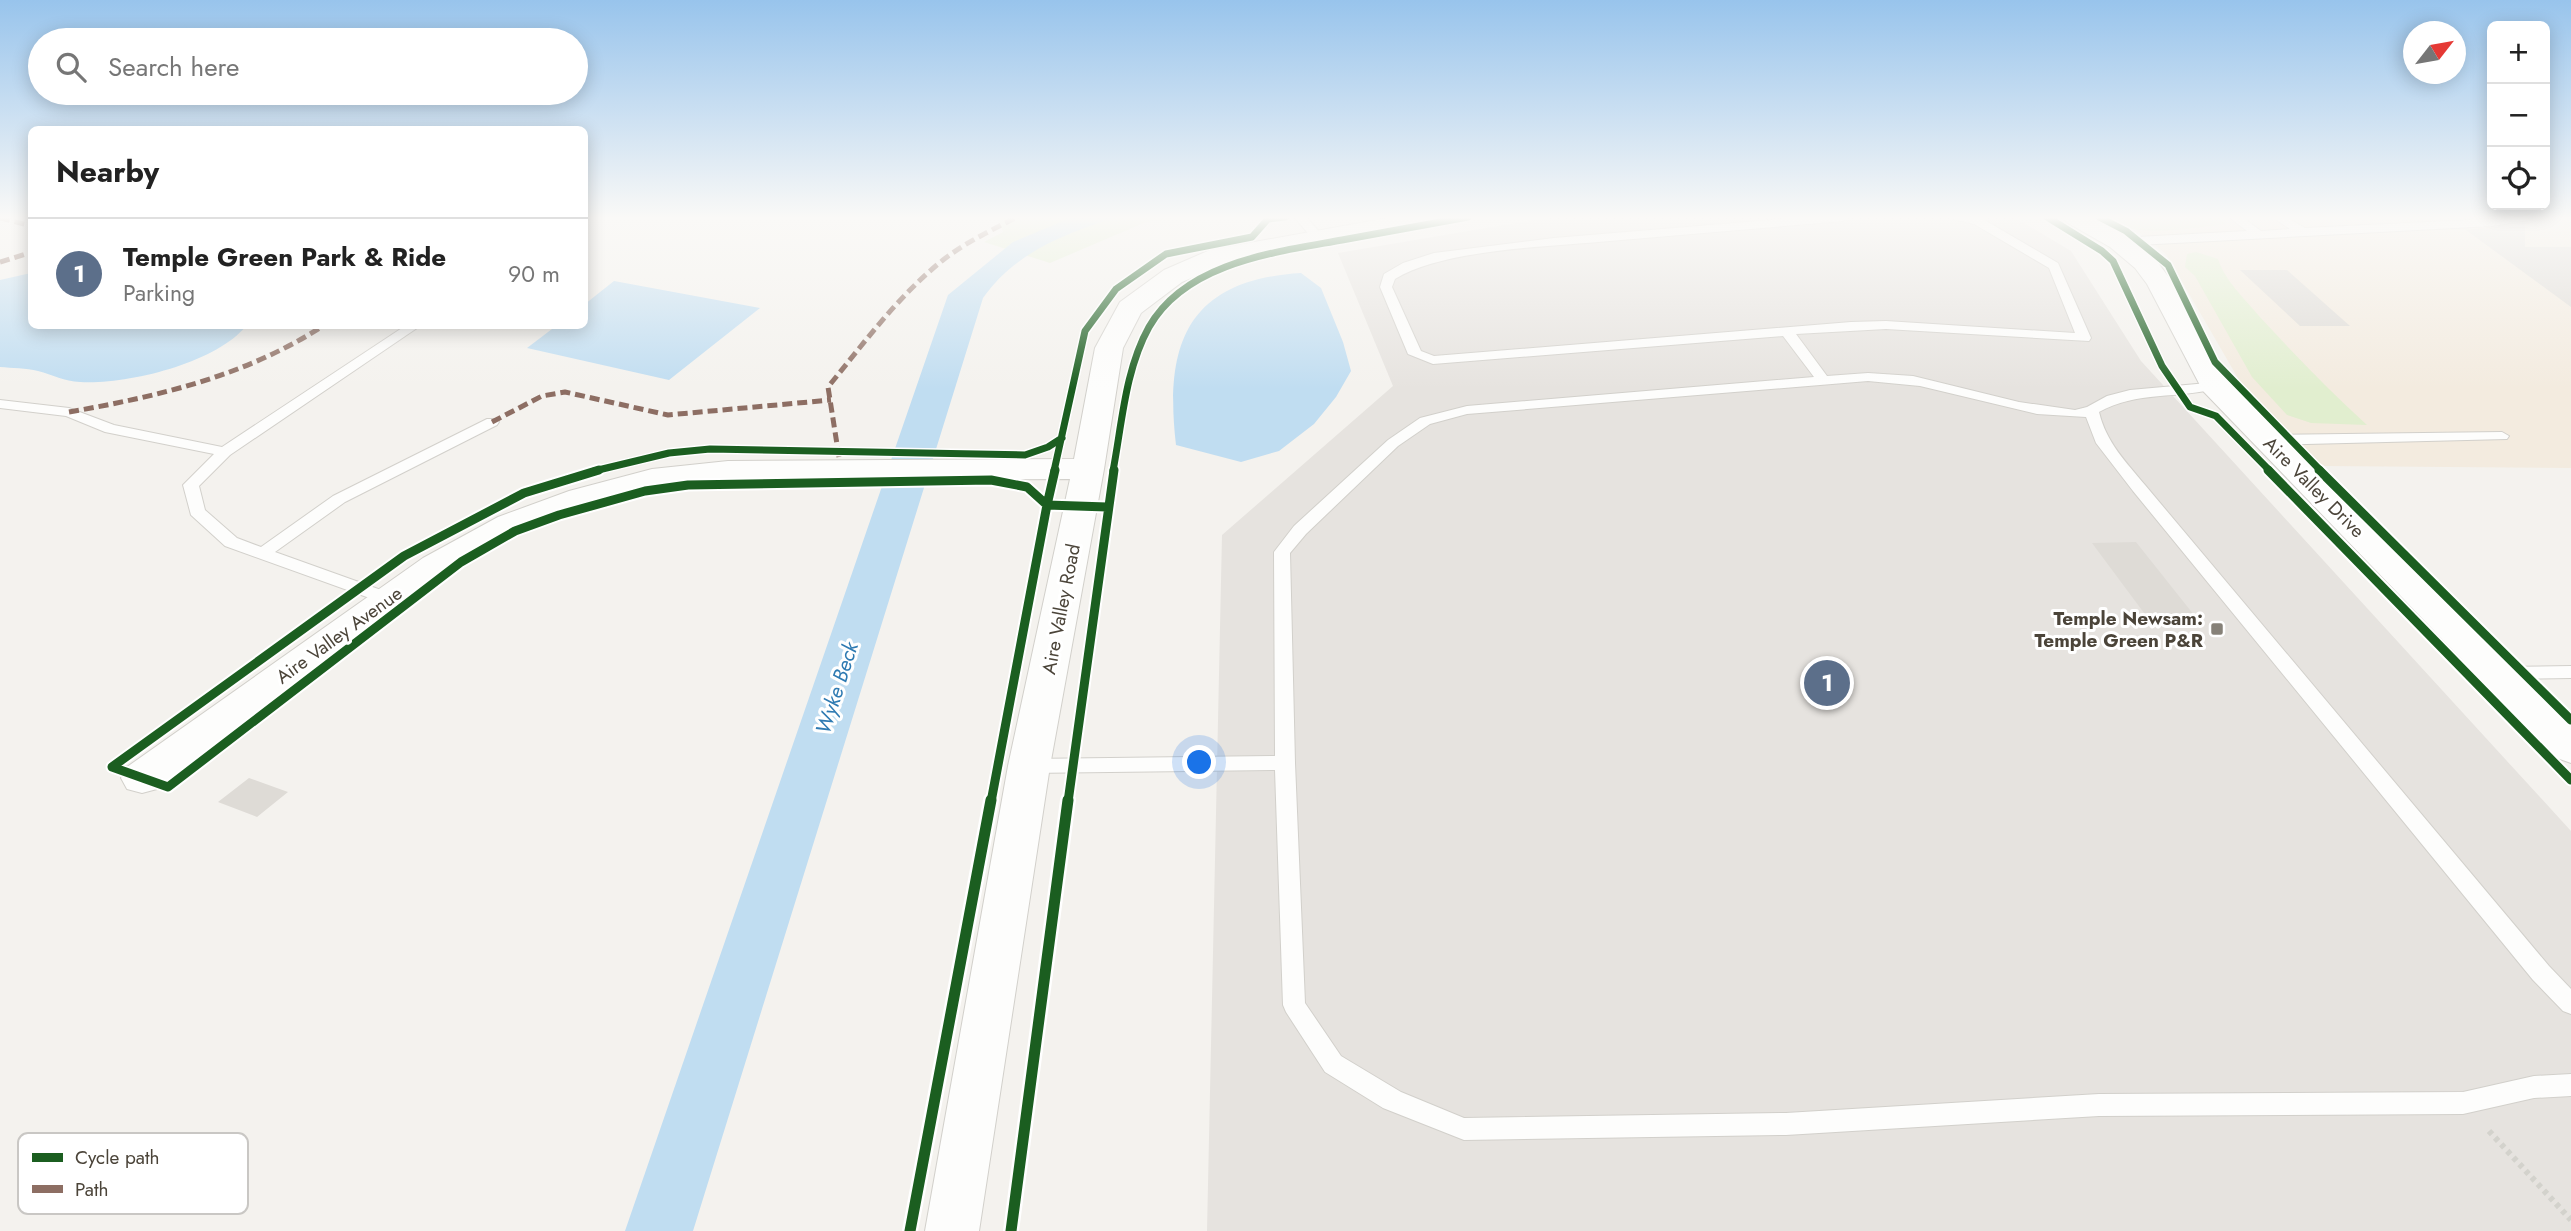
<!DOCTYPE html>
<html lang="en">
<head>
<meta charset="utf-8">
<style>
  :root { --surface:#fff; --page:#f6f6f6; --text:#222; --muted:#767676; --line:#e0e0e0; --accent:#868178 }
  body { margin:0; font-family:Jost,sans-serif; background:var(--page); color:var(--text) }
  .controls { position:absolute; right:21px; top:21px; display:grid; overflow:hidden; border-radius:10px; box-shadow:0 4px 18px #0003 }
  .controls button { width:63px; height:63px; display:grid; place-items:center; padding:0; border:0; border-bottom:2px solid var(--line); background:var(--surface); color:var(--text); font:35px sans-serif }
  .compass { position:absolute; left:2403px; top:21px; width:63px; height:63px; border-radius:50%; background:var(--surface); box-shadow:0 4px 18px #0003; rotate:59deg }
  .you { position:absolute; left:1200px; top:763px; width:24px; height:24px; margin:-18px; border:5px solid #fff; border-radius:50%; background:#1a73e8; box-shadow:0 0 0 10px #1a73e833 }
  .badge { display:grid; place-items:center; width:46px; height:46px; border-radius:50%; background:var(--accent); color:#fff; font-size:23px; font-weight:700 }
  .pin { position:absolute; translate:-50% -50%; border:4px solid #fff; box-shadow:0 2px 7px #0006 }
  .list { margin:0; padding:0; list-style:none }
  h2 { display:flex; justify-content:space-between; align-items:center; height:91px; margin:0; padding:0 28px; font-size:30px }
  h2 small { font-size:23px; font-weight:400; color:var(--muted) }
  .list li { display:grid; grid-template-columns:46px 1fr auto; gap:21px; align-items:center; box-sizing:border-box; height:112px; padding:0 28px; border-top:2px solid var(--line) }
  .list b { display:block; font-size:26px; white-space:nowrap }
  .list p { margin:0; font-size:23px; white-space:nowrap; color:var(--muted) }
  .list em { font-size:23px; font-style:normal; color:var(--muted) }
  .icon { flex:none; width:38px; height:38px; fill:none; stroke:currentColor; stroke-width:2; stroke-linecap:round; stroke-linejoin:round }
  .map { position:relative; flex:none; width:2571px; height:1231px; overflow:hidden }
  .search { position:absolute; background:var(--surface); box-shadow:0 4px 18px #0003; left:28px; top:28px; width:560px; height:77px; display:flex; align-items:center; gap:18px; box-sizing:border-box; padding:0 24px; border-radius:38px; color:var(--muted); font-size:26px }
  .panel { position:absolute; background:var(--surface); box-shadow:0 4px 18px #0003; left:28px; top:126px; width:560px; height:203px; border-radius:10px }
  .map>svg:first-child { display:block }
</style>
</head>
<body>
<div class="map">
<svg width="2571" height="1231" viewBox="0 0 2571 1231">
  <rect width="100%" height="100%" fill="#f4f2ee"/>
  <path fill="#f3ebdf" d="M2218,217h343l10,6v245l-250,-2 -82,-86 -73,-126 -31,-25 32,1 59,-7z"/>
  <path fill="#e1eecf" d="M998,217h189l-41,5 -96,41 -66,-21 19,-10z
    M2095,217h123l9,7c-44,5 -92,15 -132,-7z
    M2196,252l22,7c7,22 27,40 41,57 35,38 70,74 108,109l-56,-2 -24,-8 -35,-38 -57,-101 -10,-9 2,-13z"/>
  <path fill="#e6e3df" d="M1552,217h462l57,34 70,110 430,470v400h-1364l15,-696 171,-149 -55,-133z"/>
  <path fill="#c0ddf1" d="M1073,217h45c-51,15 -104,36 -135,81l-290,933h-68l323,-936 65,-53z
    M31,273l1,53h214c-30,37 -119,59 -166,56 -16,-1 -27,-7 -42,-11 -12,-3 -26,-3 -38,-4v-87z
    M1301,273l20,15 22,54 8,29 -15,26 -22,27 -35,27 -38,11 -65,-17c-12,-102 12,-165 125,-172z
    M614,281l146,27 -91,72 -142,-32 29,-22h28l1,-22z"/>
  <path fill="#dedbd6" d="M2525,223v24h46v60l-105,-77z
    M2240,270h47l63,56h-50z
    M2136,542l58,73 -47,2 -55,-74z
    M249,778l39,14 -31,25 -39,-15z"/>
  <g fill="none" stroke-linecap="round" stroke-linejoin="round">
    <defs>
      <path id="lane" d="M1294,217h12l17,19 -2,3h-8z
        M1806,217h43l-6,4c-82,7 -163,14 -245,21 -57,5 -156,8 -203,37l-3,8 29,64 13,5 417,-34 35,-1 189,12 -26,-65 -75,-44 -29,-7 36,1 77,45 33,75 -2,3 -203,-12 -90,5 31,42 41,-3 45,3 106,26 56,8 12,-3 20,-11 23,-6 89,-8v6c-40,11 -83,3 -120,24 7,30 27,50 46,73l404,481 22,23v25l-8,-3 -30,-31 -400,-489 -37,-48 -10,-26 -49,-3 -117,-28 -52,-5 -401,33 -37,10 -32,22 -92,88 -16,19 5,210 10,240 36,53 60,36 63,26 322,-5 313,-19 364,-2 71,-16 37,-2v22l-37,2 -71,16 -364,2 -313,19 -322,5 -81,-32 -58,-36 -39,-60 -3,-7 -8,-235 -246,3 -7,-2 -3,-5 3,-5 7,-2 246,-3 -1,-204 20,-26 94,-86 32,-22 47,-12 347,-29 -31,-41 -350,28 -25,-10 -28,-67 4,-13 19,-11 31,-10 120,-15z
        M2229,217h13l19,14 29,-2 -18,-12h14l19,11 225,-11 -6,4 -32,5 -373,20 -6,-4 6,-4 128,-7z
        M405,326h15l-190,129 -31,31 6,24 32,28 24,9 72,-51 154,-77h10l2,3 -2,3 -152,77 -70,50 120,43 3,4 -3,4 -6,2 -164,-59 -34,-31 -8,-30 31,-31 -109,-22 -39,-16 -66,-8v-8l69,8 45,17 108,22z
        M2502,432l7,4 -2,3 -239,6 -8,-5 8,-5z
        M2571,666v12l-73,1 -6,-2 -3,-4 3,-4 6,-2z"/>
      <path id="street" d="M1393,217h52l-3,5 -9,2 -207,39 -44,19 -41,31 -18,35 -19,121 -54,297 -71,465h-54l83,-465 62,-287 -342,2 -74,8 -61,16 -71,26 -75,43 -290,215 -15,4 -15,-4 -6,-11 6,-11 296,-209 75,-41 71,-26 83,-22 76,-8 346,-2 21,-111 25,-46 44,-32 46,-20z
        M2063,217h30l35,20 25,19 20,27 54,98 344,342v40l-14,-5 -354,-367 -56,-107 -12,-16 -25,-21 -44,-25z"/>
    </defs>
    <use href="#lane" stroke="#d2d0cb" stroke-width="2"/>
    <use href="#street" stroke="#d2d0cb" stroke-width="2"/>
    <path stroke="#d3d2cc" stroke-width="6" stroke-dasharray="4.5 4.5" stroke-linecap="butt" d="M2489,1131l82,89"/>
    <use href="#lane" fill="#fdfdfc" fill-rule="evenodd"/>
    <use href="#street" fill="#fdfdfc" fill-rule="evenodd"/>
    <path stroke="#8d6e63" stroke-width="5" stroke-dasharray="10 5" stroke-linecap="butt" d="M0,218l32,8
      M0,262l32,-10
      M69,412c91,-16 176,-36 254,-86
      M492,422l50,-26 23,-4 103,23 163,-15
      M839,457l-11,-70c36,-44 70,-91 115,-127 23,-18 49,-30 74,-43"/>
    <defs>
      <path id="cycleway-far2" d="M2047,217l55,34 11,10 49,105 28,41 26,9 54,55
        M2099,217l27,14 42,34 47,97 106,109
        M594,471l75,-18 41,-4 315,6 23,-8 14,-9
        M1054,471l31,-140 31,-42 50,-35 86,-17 16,-18 17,-2
        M1113,471c9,-47 12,-101 36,-144 37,-65 127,-75 193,-87 42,-8 84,-15 126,-23"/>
      <path id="cycleway-far1" d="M599,470l-75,23 -120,63 -292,211 56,20 293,-225 54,-31 44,-16 86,-24 43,-6 303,-5 36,7 20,18 -56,297
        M1055,470l-8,35 60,2
        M2268,470l303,310
        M2319,470l252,250
        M1068,802l46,-332"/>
      <path id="cycleway" d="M910,1231l81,-431
        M1011,1231l57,-431"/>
    </defs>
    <use href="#cycleway-far2" stroke="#fff" stroke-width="10"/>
    <use href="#cycleway-far1" stroke="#fff" stroke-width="13"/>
    <use href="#cycleway" stroke="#fff" stroke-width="16"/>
    <use href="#cycleway-far2" stroke="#1b5e20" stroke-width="7"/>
    <use href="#cycleway-far1" stroke="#1b5e20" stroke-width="9"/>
    <use href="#cycleway" stroke="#1b5e20" stroke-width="11"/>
  </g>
  <linearGradient id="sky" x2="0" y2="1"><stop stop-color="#98c4ec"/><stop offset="0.56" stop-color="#faf9f7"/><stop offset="1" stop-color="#faf9f7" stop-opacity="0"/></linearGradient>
  <rect width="2571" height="389" fill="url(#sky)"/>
  <rect fill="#868178" stroke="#fff" stroke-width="2.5" x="2210" y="622" width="14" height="14" rx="3.5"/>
  <g text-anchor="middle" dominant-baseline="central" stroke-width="6" stroke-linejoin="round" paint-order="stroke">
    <g font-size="19" fill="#4b4439" stroke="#fff">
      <text transform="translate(2314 487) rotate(45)">Aire Valley Drive</text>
      <text transform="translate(1061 609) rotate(-79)">Aire Valley Road</text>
      <text transform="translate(339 635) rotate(-36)">Aire Valley Avenue</text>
    </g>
    <g font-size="19" font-weight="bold" fill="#4b4439" stroke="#fff" text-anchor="end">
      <text x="2203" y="618">Temple Newsam:<tspan x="2203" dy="22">Temple Green P&amp;R</tspan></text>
    </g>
    <g font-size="21" font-style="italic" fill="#2e7ab2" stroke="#fff">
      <text transform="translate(837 688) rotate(-72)">Wyke Beck</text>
    </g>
  </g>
  <rect x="18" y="1133" width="230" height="81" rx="10" fill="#fff" stroke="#c9c7c4" stroke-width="2"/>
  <rect x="32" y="1153" width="31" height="9" fill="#1b5e20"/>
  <rect x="32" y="1185" width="31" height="8" fill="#8d6e63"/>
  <g font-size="19" fill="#4b4439">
    <text x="75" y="1164">Cycle path</text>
    <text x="75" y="1196">Path</text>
  </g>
</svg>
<div class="controls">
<button>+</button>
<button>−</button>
<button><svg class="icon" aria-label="locate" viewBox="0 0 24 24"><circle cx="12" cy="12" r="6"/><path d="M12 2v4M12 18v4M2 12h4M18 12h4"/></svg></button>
</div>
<svg class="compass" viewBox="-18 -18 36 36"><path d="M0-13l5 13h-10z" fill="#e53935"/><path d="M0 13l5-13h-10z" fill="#767676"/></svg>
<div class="you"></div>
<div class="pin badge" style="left:1827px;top:683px;background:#5c6f8a">1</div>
<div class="search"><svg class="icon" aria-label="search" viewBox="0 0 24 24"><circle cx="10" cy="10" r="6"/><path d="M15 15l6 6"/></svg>Search here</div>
<section class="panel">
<h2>Nearby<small></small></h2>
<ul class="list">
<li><span class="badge" style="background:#5c6f8a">1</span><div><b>Temple Green Park &amp; Ride</b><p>Parking</p></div><em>90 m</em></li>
</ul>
</section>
</div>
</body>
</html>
